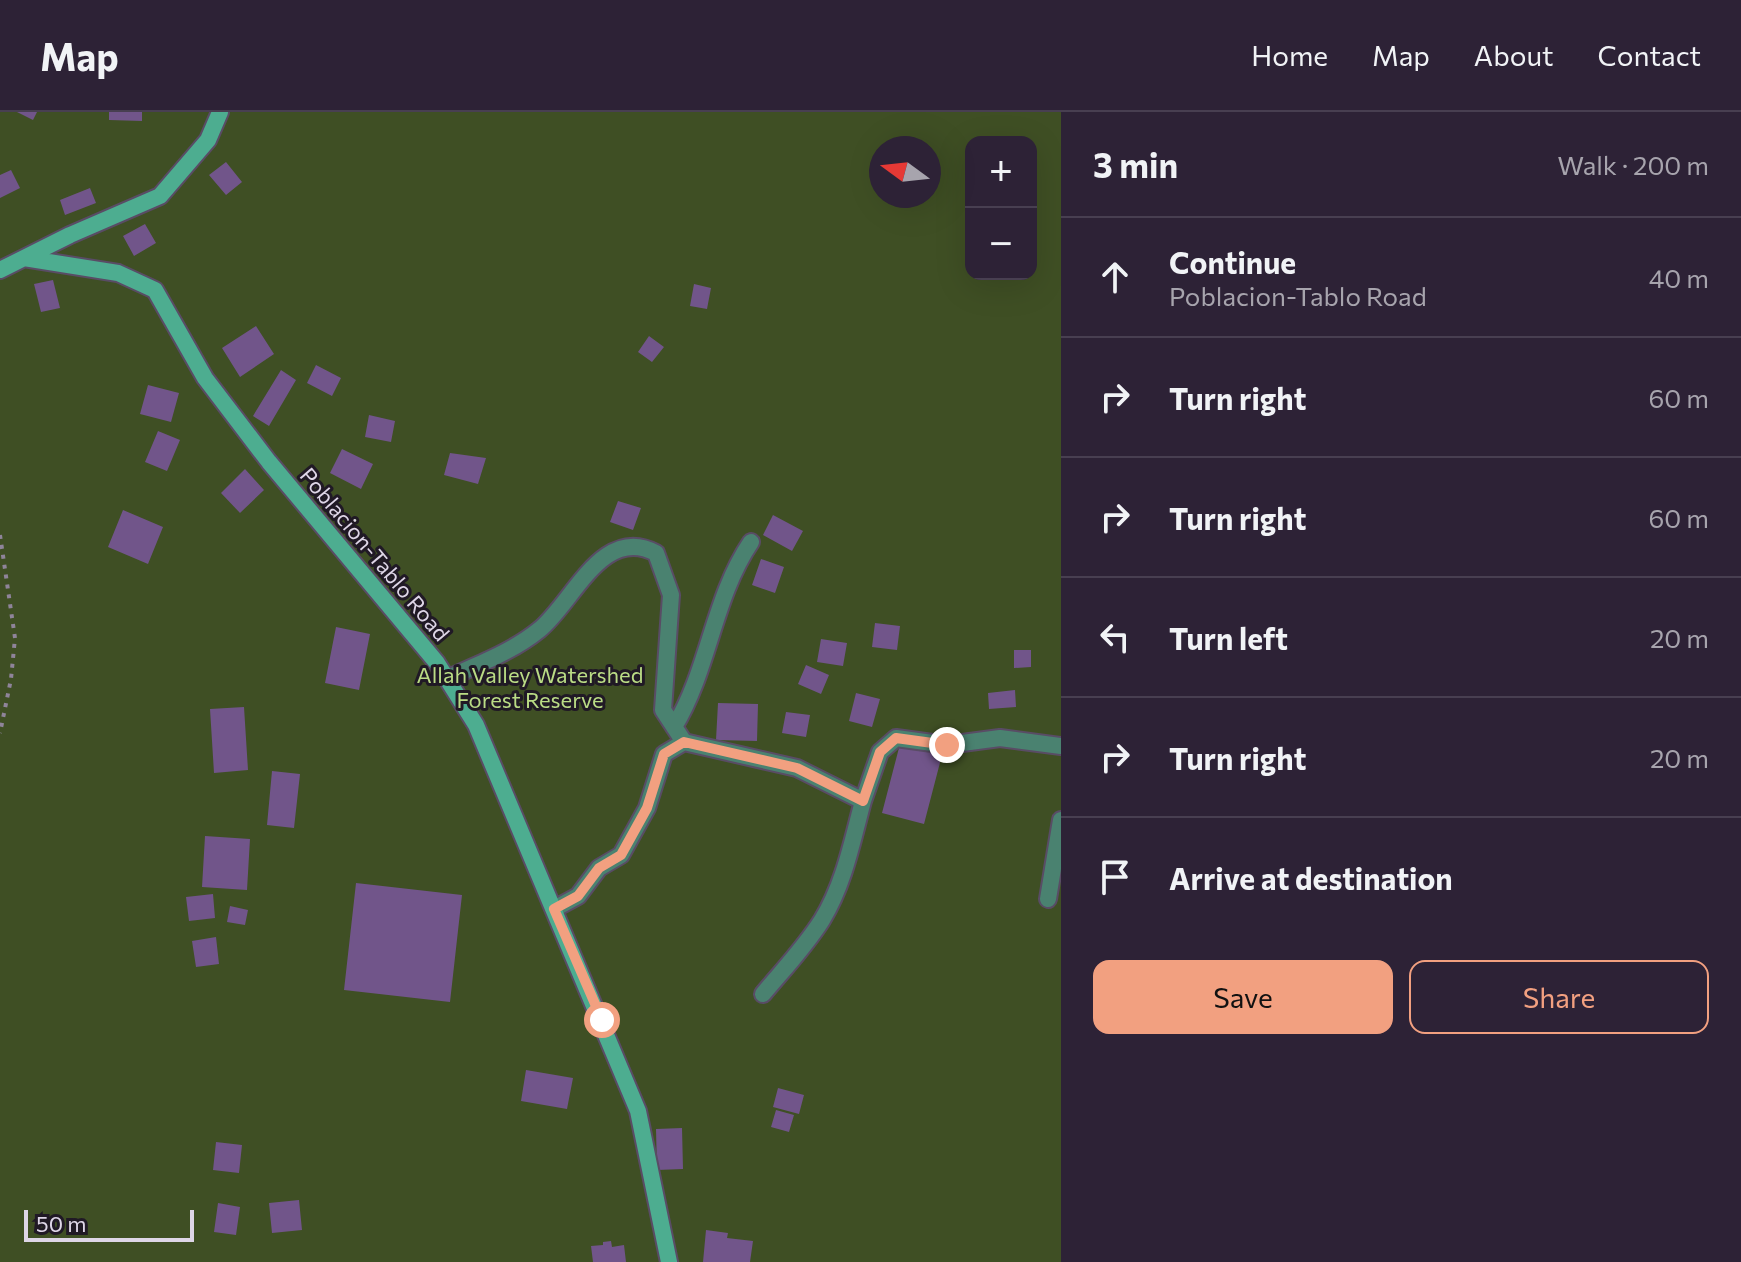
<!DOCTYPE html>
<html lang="en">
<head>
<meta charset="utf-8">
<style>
  :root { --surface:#2d2236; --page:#352a3e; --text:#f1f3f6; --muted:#a7a4ad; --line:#483f51; --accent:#f2a080 }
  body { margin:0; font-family:Commissioner,sans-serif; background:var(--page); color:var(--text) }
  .controls { position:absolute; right:24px; top:24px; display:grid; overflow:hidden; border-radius:16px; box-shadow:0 8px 32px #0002 }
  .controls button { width:72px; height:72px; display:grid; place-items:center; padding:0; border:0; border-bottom:2px solid var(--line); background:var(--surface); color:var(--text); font:40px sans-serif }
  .compass { position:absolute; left:869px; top:24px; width:72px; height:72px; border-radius:50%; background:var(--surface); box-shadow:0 8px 32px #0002; rotate:285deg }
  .scale { position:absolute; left:24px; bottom:20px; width:170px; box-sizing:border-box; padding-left:8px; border:4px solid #ded6e7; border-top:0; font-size:22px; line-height:28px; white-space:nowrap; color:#ded6e7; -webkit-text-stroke:6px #201925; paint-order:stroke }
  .stop { position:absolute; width:24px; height:24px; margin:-18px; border:6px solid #f2a080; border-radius:50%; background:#fff }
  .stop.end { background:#f2a080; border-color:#fff; box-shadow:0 2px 8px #0008 }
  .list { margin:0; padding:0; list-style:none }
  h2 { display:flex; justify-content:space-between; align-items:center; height:104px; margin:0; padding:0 32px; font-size:34px }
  h2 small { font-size:26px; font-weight:400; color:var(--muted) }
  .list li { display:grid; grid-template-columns:52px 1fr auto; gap:24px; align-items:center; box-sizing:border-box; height:120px; padding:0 32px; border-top:2px solid var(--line) }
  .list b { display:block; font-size:30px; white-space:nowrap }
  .list p { margin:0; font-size:26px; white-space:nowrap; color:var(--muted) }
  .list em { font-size:26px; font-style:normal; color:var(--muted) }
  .actions { display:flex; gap:16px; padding:24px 32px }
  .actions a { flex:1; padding:18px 0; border:2px solid var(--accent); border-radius:16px; text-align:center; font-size:28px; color:var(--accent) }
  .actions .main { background:var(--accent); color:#111 }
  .icon { flex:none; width:44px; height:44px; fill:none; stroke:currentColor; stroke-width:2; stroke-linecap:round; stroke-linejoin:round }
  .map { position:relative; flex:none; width:1061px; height:1150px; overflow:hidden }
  header { display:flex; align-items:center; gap:48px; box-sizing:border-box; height:112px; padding:0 40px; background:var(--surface); border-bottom:2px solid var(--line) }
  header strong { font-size:38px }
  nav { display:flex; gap:44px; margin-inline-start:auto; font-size:28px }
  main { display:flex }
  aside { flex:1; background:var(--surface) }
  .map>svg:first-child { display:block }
</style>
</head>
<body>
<header>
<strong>Map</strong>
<nav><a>Home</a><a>Map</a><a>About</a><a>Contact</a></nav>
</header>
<main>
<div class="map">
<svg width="1061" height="1150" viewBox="0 0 1061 1150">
  <rect width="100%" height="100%" fill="#3c2e48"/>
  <path fill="#3f4f24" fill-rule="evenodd" d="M0,0h1061v1150h-1061zM971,30h60v132h-60zM881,36h48v48h-48z"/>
  <path fill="#71558a" d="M17,0h20l-4,8z
    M109,0h33v9l-33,-1z
    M226,50l16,20 -16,13 -17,-20z
    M11,58l9,18 -20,10v-23z
    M90,76l6,15 -31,12 -5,-15z
    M145,112l11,19 -22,13 -11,-20z
    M53,168l7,28 -19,4 -7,-28z
    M694,172l17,4 -4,21 -17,-3z
    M256,214l18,28 -34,23 -18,-29z
    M649,224l15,11 -12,15 -14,-10z
    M316,253l25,13 -9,18 -25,-13z
    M281,258l15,10 -27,46 -16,-10z
    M148,273l31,8 -8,29 -31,-8z
    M369,303l26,6 -4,21 -26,-5z
    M158,319l22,9 -13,31 -22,-9z
    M342,337l31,15 -12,25 -31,-16z
    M450,341l36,5 -8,26 -34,-9z
    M245,357l19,21 -24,23 -19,-20z
    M618,389l23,7 -8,22 -23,-8z
    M123,398l40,17 -15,37 -40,-17z
    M773,403l30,16 -11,20 -29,-16z
    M761,447l23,8 -9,26 -23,-8z
    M875,511l25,3 -3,24 -25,-3z
    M336,515l34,7 -11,56 -34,-7z
    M821,527l26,4 -4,23 -26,-4z
    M1014,538h17v17l-17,1z
    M806,553l23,10 -8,19 -23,-10z
    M1015,578l1,17 -27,2 -1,-16z
    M856,581l24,6 -8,28 -23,-6z
    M718,591l40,1 -1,37 -41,-1z
    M244,595l4,63 -34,3 -4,-64z
    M786,600l24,3 -4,22 -24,-4z
    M900,632l42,11 -18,69 -42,-11z
    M272,659l28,3 -6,54 -27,-3z
    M205,724l45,3 -3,51 -45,-3z
    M356,771l106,12 -12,107 -106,-12z
    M213,782l2,24 -26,3 -3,-24z
    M230,794l18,4 -3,15 -18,-3z
    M216,825l3,27 -23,3 -4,-26z
    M526,958l47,8 -6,31 -46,-8z
    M778,976l26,7 -5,19 -26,-7z
    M776,998l18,5 -5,17 -18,-5z
    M682,1016l1,41 -26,1 -1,-41z
    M216,1030l26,3 -3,28 -26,-3z
    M299,1088l3,30 -30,3 -3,-30z
    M218,1091l22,4 -4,28 -22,-3z
    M706,1118l22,3 -1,5 26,3 -3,21h-47z
    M611,1129l1,6 12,-2 2,17h-33l-2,-16 12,-1v-3z"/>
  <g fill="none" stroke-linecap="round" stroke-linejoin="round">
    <defs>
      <path id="street" d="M447,567c31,-15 65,-27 92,-49 34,-27 63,-106 117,-77l15,42 -8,115 21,32 113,26 66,33c-11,41 -19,83 -41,119 -17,27 -39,50 -59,74
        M674,615c35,-57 39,-129 77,-185
        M863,689l17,-49 16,-14 51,7 53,-7 61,8
        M1048,787l13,-79
        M554,797l24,-13 21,-28 22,-13 26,-47 17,-54 20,-12"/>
      <path id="secondary" d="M24,146l94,15 37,17 50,88 64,84 168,201 39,62 162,386 31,151
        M0,158l70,-35 90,-39 48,-56 12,-28"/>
    </defs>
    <use href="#street" stroke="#594c65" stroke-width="20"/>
    <use href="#secondary" stroke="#594c65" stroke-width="20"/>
    <path stroke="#8f849a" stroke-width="4" stroke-dasharray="4 6" stroke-linecap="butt" d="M0,423l15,103 -4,41 -11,54"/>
    <use href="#street" stroke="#4a8270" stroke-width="16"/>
    <use href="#secondary" stroke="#4dad90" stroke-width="16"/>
  </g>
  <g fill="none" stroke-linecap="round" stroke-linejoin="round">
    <path stroke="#f2a080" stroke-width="10" d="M602,908l-48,-111 24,-13 21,-28 22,-13 26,-47 17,-54 20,-12 113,26 66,33 17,-49 16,-14 51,7"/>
  </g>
  <g text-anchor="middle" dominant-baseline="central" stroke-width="6" stroke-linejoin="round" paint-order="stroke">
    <g font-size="22" fill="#ded6e7" stroke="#201925">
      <text transform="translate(375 442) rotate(50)">Poblacion-Tablo Road</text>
    </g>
    <g font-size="22" fill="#badc85" stroke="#201925">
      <text x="530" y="562">Allah Valley Watershed<tspan x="530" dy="25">Forest Reserve</tspan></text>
    </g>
  </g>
</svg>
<div class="controls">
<button>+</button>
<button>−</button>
</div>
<svg class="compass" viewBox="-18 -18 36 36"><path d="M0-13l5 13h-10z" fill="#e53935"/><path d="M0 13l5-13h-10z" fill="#a7a4ad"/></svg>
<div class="scale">50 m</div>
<div class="stop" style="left:602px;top:908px"></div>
<div class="stop end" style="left:947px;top:633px"></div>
</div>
<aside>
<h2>3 min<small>Walk · 200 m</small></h2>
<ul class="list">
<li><svg class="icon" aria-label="ahead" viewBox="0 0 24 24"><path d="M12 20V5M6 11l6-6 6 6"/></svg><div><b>Continue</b><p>Poblacion-Tablo Road</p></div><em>40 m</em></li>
<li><svg class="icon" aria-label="right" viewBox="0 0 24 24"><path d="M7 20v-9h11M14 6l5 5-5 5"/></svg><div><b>Turn right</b></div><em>60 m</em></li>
<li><svg class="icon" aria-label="right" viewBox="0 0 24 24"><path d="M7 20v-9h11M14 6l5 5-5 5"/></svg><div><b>Turn right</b></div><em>60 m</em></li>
<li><svg class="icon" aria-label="left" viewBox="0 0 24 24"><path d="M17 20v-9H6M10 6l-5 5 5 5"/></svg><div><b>Turn left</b></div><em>20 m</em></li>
<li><svg class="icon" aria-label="right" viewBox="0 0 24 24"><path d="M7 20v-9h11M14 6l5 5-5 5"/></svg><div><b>Turn right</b></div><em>20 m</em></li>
<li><svg class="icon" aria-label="arrive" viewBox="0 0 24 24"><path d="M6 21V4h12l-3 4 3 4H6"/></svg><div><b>Arrive at destination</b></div></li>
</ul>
<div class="actions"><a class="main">Save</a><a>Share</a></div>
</aside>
</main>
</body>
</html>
